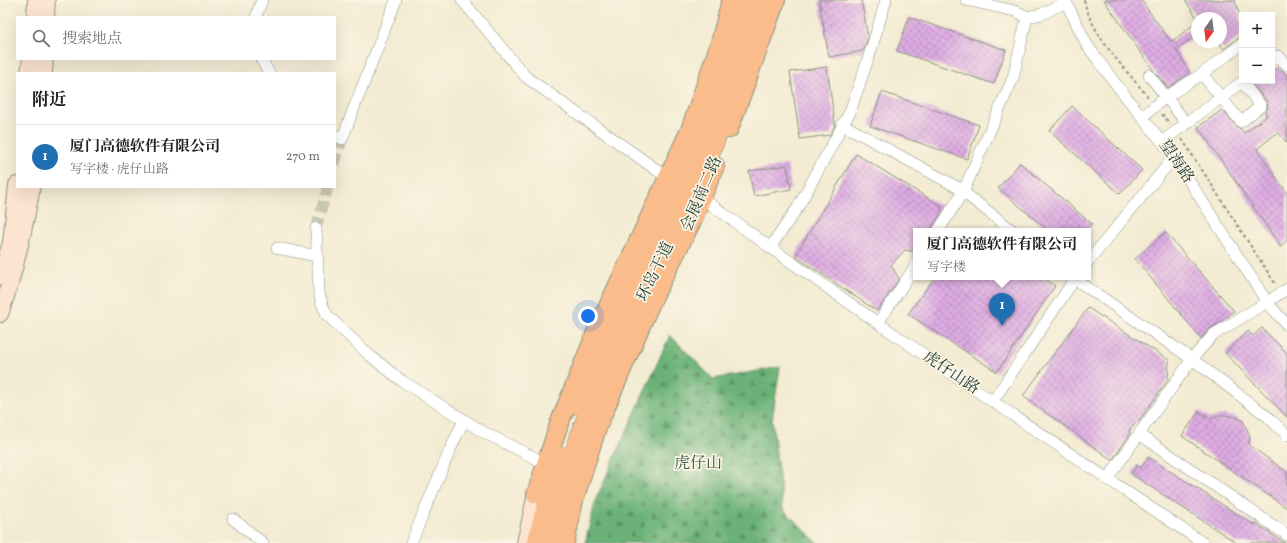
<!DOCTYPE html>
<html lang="zh">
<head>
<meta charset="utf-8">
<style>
  :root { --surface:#fff; --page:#f6f6f6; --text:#202124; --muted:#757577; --line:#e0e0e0; --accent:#1f6fb2 }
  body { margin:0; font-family:Vollkorn,"Noto Serif SC",serif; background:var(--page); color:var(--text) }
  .controls { position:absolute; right:12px; top:12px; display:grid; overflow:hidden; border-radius:0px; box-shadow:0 4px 16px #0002 }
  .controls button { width:36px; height:36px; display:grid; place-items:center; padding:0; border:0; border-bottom:1px solid var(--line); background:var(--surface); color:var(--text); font:20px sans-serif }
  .compass { position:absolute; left:1191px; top:12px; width:36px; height:36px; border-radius:50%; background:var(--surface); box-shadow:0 4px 16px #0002; rotate:194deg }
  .you { position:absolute; left:588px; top:316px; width:14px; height:14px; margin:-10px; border:3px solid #fff; border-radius:50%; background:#1a73e8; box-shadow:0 0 0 6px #1a73e833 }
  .badge { display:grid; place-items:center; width:26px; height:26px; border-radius:50%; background:var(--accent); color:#fff; font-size:13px; font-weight:700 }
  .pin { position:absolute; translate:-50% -33px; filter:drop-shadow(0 1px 2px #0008) }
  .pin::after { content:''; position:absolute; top:21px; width:14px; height:12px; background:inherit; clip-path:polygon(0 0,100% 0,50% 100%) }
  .popup { position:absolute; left:913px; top:228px; width:178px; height:52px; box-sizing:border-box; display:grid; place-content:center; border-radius:0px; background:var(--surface); filter:drop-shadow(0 1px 3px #0005); font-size:13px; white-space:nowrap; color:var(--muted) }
  .popup b { font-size:15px; color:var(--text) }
  .popup::after { content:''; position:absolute; left:50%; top:100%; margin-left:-8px; border:8px solid transparent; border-top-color:var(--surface) }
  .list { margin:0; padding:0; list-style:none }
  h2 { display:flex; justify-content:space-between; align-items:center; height:52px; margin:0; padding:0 16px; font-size:17px }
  h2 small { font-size:13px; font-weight:400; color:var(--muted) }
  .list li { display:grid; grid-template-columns:26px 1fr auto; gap:12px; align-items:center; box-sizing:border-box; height:64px; padding:0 16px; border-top:1px solid var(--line) }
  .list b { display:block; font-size:15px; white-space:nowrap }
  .list p { margin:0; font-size:13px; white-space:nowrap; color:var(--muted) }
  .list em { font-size:13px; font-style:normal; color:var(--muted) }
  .icon { flex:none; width:22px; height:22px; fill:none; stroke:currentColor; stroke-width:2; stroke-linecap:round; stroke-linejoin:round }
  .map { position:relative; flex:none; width:1287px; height:543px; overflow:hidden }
  .search { position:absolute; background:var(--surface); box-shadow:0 4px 16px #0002; left:16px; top:16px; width:320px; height:44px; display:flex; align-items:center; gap:10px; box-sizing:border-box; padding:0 14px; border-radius:0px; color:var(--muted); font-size:15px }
  .panel { position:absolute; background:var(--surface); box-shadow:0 4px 16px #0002; left:16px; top:72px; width:320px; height:116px; border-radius:0px }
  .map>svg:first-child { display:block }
</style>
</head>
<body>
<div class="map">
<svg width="1287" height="543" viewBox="0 0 1287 543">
  <defs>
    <pattern id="forest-firs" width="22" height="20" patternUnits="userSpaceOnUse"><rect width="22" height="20" fill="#6cb278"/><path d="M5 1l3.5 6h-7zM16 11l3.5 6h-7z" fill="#589263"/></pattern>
    <pattern id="building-cross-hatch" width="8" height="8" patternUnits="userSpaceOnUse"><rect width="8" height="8" fill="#dface4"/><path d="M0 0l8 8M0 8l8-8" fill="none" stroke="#b48dba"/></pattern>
  </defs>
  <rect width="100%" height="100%" fill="#fcf5e5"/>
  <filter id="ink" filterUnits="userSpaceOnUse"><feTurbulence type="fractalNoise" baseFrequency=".025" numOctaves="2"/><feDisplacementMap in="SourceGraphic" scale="8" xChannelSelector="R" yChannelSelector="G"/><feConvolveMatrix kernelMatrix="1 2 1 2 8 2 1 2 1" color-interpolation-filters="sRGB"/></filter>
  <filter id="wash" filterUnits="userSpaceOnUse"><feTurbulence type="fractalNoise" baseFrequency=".012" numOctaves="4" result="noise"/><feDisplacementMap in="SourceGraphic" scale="16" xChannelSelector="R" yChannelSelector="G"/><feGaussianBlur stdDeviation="0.9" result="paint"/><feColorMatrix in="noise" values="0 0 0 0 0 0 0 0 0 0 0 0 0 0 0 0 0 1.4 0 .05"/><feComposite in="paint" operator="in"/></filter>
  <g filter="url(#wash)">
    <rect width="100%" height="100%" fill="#f3ebd2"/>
    <path fill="url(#forest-firs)" stroke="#467856" d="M670,335l43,44 67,-12 -8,53 11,89 35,34h-233l11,-44z"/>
    <g id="blocks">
      <path fill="url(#building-cross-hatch)" d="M819,0h42l7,37 -5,14 -34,6z
        M1104,0h37l30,42 26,-20v13l-21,14 14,24 -22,15 -15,-18z
        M1185,0h50l7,24v11l-18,14 -3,-3v-28h-24z
        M909,17l97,33 -12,34 -97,-33z
        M827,67l8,58 -5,10 -30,4 -10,-67z
        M1279,67l8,8v68l-9,-11 -21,17 30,44v47l-6,7 -83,-120 24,-17 14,16 5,3 3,4 23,-17 -2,-4 3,-4 -1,-6 -17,-21h22v-10z
        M882,92l97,33 -12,34 -97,-33z
        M1072,106l70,64 -22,24 -71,-63z
        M856,154l85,52v7l-9,14 -1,4h-15v21l-11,-2 -14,15 8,14 -22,32 -82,-55z
        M1020,163l72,61 -6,7h-37l-51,-43z
        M787,165l4,24 -37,7 -5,-25z
        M1165,232l69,79 -12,10 -13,8 -8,9 -66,-79z
        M935,277h108l12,9 -58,86 -89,-58z
        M1088,308l81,52 -1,20 -27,38 -11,11 -1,7 -17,24 -89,-64z
        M1262,328l25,25v64l-62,-64 23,-22 5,5z
        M1199,411l12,8 8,-4h7l9,2 8,4 7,15 -1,9 38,27v36l-105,-72z
        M1148,457l106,68 1,-2 30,20h-48l-106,-69 6,-9 4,3z"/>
    </g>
  </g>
  <g filter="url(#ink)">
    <use href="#blocks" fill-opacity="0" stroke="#899483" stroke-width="1"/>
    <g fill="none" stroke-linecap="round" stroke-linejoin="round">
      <path stroke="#c9c8b2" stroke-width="11" stroke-dasharray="11 5.5" stroke-linecap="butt" d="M335,164l7,-25
        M316,228l12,-41"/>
      <defs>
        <path id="minor" d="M462,0l64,77 142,101
          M966,0l49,11 13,6
          M1065,0l22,45 28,38 59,74 93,145 20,23
          M256,17l6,-17
          M261,59l8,14
          M1272,59l6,-3 9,9
          M1149,75l38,49
          M1242,82l19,24 -20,16 -39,-48 40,-30
          M1143,116l23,-19 36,-23
          M842,124l115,63 56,44
          M335,135l7,4 54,-139
          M1163,141l80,-60
          M702,198c164,120 333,232 501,345
          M316,228l3,64 3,12 5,11 42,40 33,26 81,51 68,34
          M938,231l25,-39 50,-114 14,-61 15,-3 24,-12
          M277,248l40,8
          M770,248l28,-41 52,-95 22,-65 14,-47
          M1088,262l86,-105
          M1072,277l120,82 76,58 19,18
          M878,323l38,-58
          M993,401l83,-124
          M1139,434l148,101
          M1108,478l84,-119 21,-24 54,-33 20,-13
          M233,519l30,24
          M411,543l39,-93 14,-30"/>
        <path id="secondary" d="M35,17l1,-17
          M46,17l1,-17
          M29,73l2,-14
          M44,73l1,-14
          M0,277l11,-34 6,-58
          M0,314c15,-41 24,-84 32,-127
          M525,543l11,-49"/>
        <path id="primary" d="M729,129l47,-129
          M536,494l23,-70 38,-94 93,-200 30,-87 11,-43
          M565,543l9,-43 24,-75 54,-125 40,-79 23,-55"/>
        <path id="trunk" d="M578,405l32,-78 82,-167 20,-54 30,-106
          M537,543l4,-17 20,-70
          M553,543l8,-39 18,-69 25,-57 55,-113 46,-97 23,-63 33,-105"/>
      </defs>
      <use href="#minor" stroke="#899483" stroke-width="12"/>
      <use href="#secondary" stroke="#899483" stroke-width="18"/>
      <use href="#primary" stroke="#899483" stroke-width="20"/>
      <use href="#trunk" stroke="#899483" stroke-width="20"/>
      <path stroke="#899483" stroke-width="2" stroke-dasharray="3 3" stroke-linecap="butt" d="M1084,0c9,38 41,68 65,98
        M1162,114l8,10
        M1182,139l94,146"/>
      <use href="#minor" stroke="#fff" stroke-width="11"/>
      <use href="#secondary" stroke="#fde4d0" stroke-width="16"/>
      <use href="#primary" stroke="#f9bc8a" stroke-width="18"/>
      <use href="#trunk" stroke="#f9bc8a" stroke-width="19"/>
    </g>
  </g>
  <g text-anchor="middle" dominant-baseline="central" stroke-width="3.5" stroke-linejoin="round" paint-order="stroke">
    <g font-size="16" fill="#1f3d34" stroke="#fcf5e5">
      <text transform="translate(1176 162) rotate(56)">望海路</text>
      <text transform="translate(702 194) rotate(-67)">会展南二路</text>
      <text transform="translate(656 272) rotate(-64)">环岛干道</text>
      <text transform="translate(951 373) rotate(34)">虎仔山路</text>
    </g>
    <g font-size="16" fill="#335a46" stroke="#fcf5e5">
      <text x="698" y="464">虎仔山</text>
    </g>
  </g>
</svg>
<div class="controls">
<button>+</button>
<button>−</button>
</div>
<svg class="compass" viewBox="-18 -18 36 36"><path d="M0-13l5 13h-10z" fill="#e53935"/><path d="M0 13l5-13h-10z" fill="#757577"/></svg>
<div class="you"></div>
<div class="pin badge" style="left:1002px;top:326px">1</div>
<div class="popup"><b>厦门高德软件有限公司</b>写字楼</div>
<div class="search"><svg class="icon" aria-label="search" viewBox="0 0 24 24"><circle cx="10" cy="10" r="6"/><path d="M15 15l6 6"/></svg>搜索地点</div>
<section class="panel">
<h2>附近<small></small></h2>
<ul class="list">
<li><span class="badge">1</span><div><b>厦门高德软件有限公司</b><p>写字楼 · 虎仔山路</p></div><em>270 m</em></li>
</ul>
</section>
</div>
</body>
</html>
